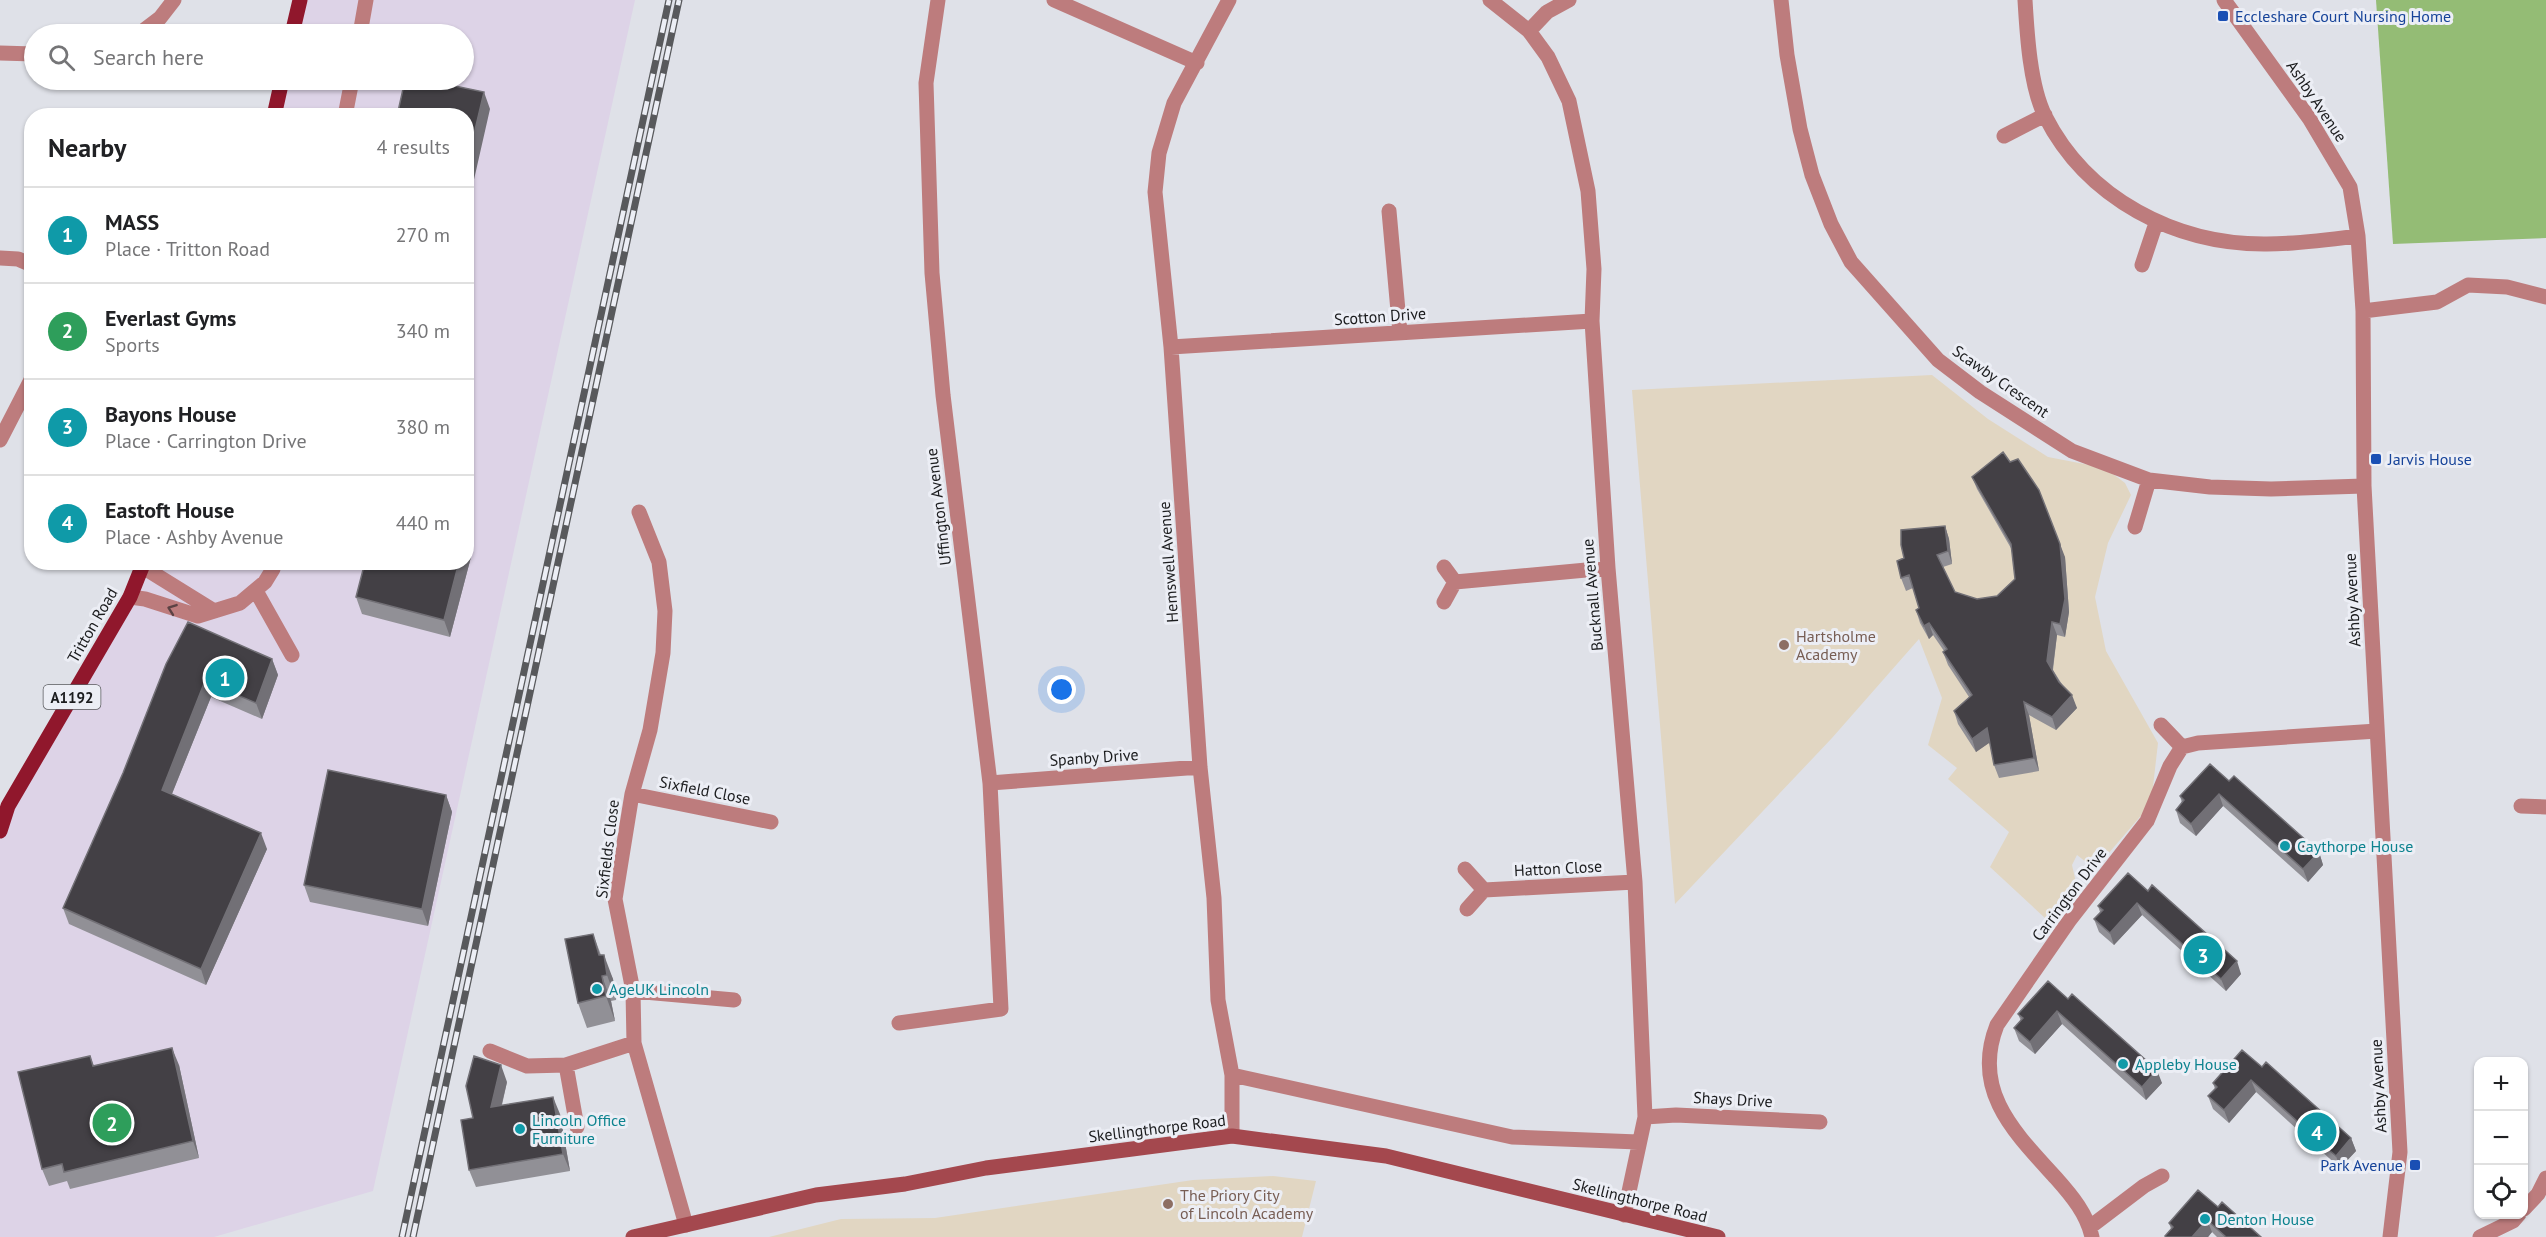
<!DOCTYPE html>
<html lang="en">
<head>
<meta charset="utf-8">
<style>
  :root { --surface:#fff; --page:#f6f6f6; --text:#202124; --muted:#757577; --line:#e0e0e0; --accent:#0f766e }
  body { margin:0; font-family:"PT Sans",sans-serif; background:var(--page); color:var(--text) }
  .controls { position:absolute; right:18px; bottom:18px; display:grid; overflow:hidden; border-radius:12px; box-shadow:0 2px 4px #0004 }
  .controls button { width:54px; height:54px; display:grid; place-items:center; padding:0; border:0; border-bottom:2px solid var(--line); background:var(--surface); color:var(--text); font:30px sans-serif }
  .you { position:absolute; left:1062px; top:690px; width:21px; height:21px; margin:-15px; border:4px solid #fff; border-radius:50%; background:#1a73e8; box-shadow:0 0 0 9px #1a73e833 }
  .badge { display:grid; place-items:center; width:39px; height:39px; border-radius:50%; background:var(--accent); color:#fff; font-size:20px; font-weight:700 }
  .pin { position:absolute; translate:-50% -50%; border:3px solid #fff; box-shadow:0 2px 6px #0006 }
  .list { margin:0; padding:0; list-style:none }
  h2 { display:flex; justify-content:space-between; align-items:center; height:78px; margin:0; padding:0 24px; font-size:26px }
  h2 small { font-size:20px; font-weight:400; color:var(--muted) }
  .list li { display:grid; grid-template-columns:39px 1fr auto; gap:18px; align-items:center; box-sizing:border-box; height:96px; padding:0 24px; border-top:2px solid var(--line) }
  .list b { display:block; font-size:22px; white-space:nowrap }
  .list p { margin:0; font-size:20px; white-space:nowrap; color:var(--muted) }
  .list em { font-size:20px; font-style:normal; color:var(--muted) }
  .icon { flex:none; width:33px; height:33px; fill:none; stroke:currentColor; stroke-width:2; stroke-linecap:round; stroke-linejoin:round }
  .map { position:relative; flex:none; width:2546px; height:1237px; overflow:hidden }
  .search { position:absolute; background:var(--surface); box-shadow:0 2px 4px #0004; left:24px; top:24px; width:450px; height:66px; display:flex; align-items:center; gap:15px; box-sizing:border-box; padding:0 21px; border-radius:33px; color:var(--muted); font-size:22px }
  .panel { position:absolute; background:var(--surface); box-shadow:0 2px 4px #0004; left:24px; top:108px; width:450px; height:462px; border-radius:24px }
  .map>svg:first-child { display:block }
</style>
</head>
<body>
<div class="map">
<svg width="2546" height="1237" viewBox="0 0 2546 1237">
  <rect width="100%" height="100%" fill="#dfe1e8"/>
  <path fill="#ddd3e7" d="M300,0h335l-262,1191 -159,46h-214v-398l35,-78 109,-198 322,-1v-446l-192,-1 8,-35h182v-46h-172z"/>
  <path fill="#e1d6c2" d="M1932,375l56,44 60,38 57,11 20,15 6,12 -23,48 -13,54 11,54 52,92 -7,61 -56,65 -18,-14 -5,10 5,22 -31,32 -56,-52 19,-35 -61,-53 9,-11 -29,-23 14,-47 -23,-59 -87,99 -157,166 -43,-514z
    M1273,1176l43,5 -14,56h-533l72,-18 94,-1 258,-38z"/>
  <path fill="#94bc75" d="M2376,0h170v238l-153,6z"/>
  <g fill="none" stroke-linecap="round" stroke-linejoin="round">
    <path stroke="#bd7c7d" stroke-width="15" d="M1054,0l143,63
      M1229,0l-55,103 -15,50 -4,39 16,155 29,420 14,131 4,102 14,75v61
      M1490,0l39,31 19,26 21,44 19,90 6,78 -2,52 16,247 27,314 10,235 -21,98
      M1781,0l6,55 13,74 12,46 19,49 20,38 87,98 42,32 92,59 77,29 61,7 61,2 93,-3
      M2025,0c2,34 5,86 20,116 42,83 131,129 222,128 30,0 60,-4 91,-8
      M2224,0l85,118 41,69 8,49 5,75 1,175 36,666 -10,85
      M1529,31l18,-19 22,-12
      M139,34l21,-16 14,-18
      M360,34l6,-34
      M0,53l34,1
      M345,116l7,-36
      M2004,136l41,-21
      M1389,211l11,122
      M0,258l18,1 14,6
      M2142,265l14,-42
      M2363,311l74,-9 31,-17 39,2 39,10
      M1171,347l421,-26
      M0,440l32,-62
      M639,512l20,50 6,49 -2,42 -13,77 -18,64 -17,105 18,92 1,52 52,182
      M2135,527l14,-47
      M143,567l71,44
      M1444,567l11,15 153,-14
      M256,591l36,64
      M130,597l15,2 53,17 42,-13 25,-21 8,-13 1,-7
      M1444,602l11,-20
      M2161,725l21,22
      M990,783l210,-16
      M632,794l139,28
      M2521,806l25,1
      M1465,869l19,21
      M1484,890l151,-8
      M1467,909l17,-19
      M633,991l101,9
      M899,1023l102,-14 -11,-226 -47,-388 -11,-122 -6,-190 12,-83
      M490,1051l37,15 39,-1 68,-22
      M566,1065l11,62
      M1232,1075l280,62 126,5
      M1645,1117l31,-2 144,7
      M2524,1209l14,-15 8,-16
      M2090,1227l54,-41 18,-10
      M2092,1237c-5,-23 -20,-41 -36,-59 -41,-45 -85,-87 -59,-153l72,-104 78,-100 23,-55 12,-19 16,-4 179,-12
      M2480,1237l33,-16 6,-7"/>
    <path stroke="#a4484e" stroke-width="15" d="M633,1237l183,-42 89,-11 81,-16 246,-32 154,20 332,81"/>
    <path stroke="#90172c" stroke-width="15" d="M292,34l8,-34
      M274,116l8,-36
      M0,831l8,-25 122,-209 14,-35"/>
    <defs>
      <path id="rail" d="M402,1237l267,-1237
        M413,1237l266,-1237"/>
    </defs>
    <use href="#rail" stroke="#58595c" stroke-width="7"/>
    <use href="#rail" stroke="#eceef5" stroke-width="4.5" stroke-dasharray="14" stroke-linecap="butt"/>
  </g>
  <path fill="#919096" d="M1972,477l93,80 4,55 -4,25 -8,-2 -4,35 24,38 -21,22 -27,-15 10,56 -40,7 -5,-13 -4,-23 -14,10 -18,-28 -4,-13 15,-14 -21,-32 -5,-13 1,-1 -11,-16 -4,4 -9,-16 -4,-13 3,-2 -6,-20 -7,3 -5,-13 3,-20 41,-32 4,13 3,25 -9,3 12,25 22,7 20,-3 18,-17 -3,-29 -35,-61z
    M466,544l5,13 -21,80 -88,-23 -6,-17 110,-35z
    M272,659l6,16 -16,44 -51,-22 -39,97 95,55 -61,136 -137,-61 -6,-16 60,-135 43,-109z
    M2229,781l90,71 4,13 -15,17 -85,-76 -27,30 -16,-13 -4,-13 6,-7 -2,-7z
    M446,795l6,17 -24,114 -118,-24 -6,-17z
    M2128,873l113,101 -15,17 -84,-76 -28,30 -15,-13 -5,-13 6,-7 -2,-6z
    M593,934l8,21 12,24 3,21 -5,1 4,20 -28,7 -9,-25z
    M2048,981l114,102 -16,17 -84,-76 -27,30 -16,-13 -5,-13 7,-7 -3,-7z
    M90,1056l4,10 85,-1 20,93 -129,31 -3,-8 -18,5 -7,-17z
    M2262,1067l89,71 5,13 -16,17 -84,-76 -27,31 -16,-14 -5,-13 7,-7 -2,-6z
    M507,1082l-5,23 58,9 10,57 -94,16 -7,-17 4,-52z
    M2218,1207l43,30h-44l-5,-5 -4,5h-43v-1l6,-7 -2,-6z"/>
  <path fill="#727076" d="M484,92l6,17 -22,97 -2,-5v-33z
    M1945,526l4,13 3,25 -4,-13z
    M466,544l5,13 -21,80 -6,-17 15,-58h7z
    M2060,544l5,13 4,55 -4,25 -5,-13z
    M2052,622l5,13 -5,39 -5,-13z
    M1929,623l4,12 -4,4 -5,-13z
    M272,659l6,16 -16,44 -6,-16z
    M205,681l6,16 -44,109 -5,-16z
    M2072,695l5,13 -21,22 -4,-13z
    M2024,702l5,13 10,56 -5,-13z
    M1987,728l5,13 -16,11 -4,-13z
    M2219,794l4,12 -27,30 -5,-12z
    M446,795l6,17 -24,114 -6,-17z
    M261,833l6,16 -61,136 -5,-16z
    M2319,852l4,13 -15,17 -5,-13z
    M2137,903l5,12 -28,30 -4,-12z
    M604,955l9,24 3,21 -9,-25z
    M2237,961l4,13 -15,17 -5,-12z
    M602,976l9,25 4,20 -9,-25z
    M2057,1011l5,13 -27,30 -5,-12z
    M172,1048l7,17 20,93 -6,-17z
    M501,1065l6,17 -10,42 -6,-17z
    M2157,1070l5,13 -16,17 -4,-13z
    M2251,1080l5,12 -27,31 -5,-13z
    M553,1097l7,17 10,57 -7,-17z
    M2351,1138l5,13 -16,17 -4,-12z
    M2207,1220l5,12 -4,5h-16z"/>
  <path fill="#434045" stroke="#727076" stroke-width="1.5" d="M405,80h21l58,12 -18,76v-52h-69z
    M2003,452l7,10 8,-3 21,31 21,54 5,55 -5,25 -8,-2 -5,39 12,21 13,13 -20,22 -28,-15 10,56 -40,7 -7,-37 -15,11 -18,-28 18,-16 -29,-43 4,-3 -18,-26 -5,3 -8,-16 3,-2 -10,-33 -8,3 -4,-17 7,-3 -3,-13v-15l44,-4 3,25 -11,4 18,37 22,7 20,-3 18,-17 -4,-35 -39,-67z
    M365,562h94l-15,58 -88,-23z
    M188,622l84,37 -16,44 -51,-22 -43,109 99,43 -60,136 -138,-61 60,-135 43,-109z
    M2210,764l19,17 5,-5 85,76 -16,17 -84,-75 -28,30 -15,-14 8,-10 -4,-4z
    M328,770l118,25 -24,114 -118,-24z
    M2128,873l20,18 4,-6 85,76 -16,18 -84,-76 -27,30 -16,-14 9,-9 -5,-4z
    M593,934l6,21h5l3,20 -5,1 4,20 -28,7 -13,-64z
    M2048,981l20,18 4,-5 85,76 -15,17 -85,-76 -27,31 -16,-14 9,-10 -5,-4z
    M172,1048l21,93 -129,31 -2,-8 -20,5 -24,-97 72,-16 3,10z
    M2242,1050l20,17 4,-5 85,76 -15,18 -85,-76 -27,30 -16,-14 9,-9 -4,-4z
    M474,1056l27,9 -10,42 62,-10 10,57 -94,16 -8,-50 12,-2 -7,-32z
    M2198,1190l20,17 4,-5 39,35h-35l-19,-17 -15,17h-26l-1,-1 8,-9 -4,-4z"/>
  <defs><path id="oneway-chevron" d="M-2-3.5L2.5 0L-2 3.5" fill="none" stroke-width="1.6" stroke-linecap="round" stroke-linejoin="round" transform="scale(1.5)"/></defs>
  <use stroke="#5c4244" href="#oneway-chevron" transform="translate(172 609) rotate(-160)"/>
  <g fill="#1a4fb4" stroke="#eceef5" stroke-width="2">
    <rect x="2217" y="10" width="12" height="12" rx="3"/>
    <rect x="2370" y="453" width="12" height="12" rx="3"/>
    <rect x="2409" y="1159" width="12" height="12" rx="3"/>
  </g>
  <g fill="#8d6e63" stroke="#eceef5" stroke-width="2">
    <circle cx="1784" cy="645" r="6"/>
    <circle cx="1168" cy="1204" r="6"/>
  </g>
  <g fill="#0f9aa8" stroke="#eceef5" stroke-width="2">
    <circle cx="2285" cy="846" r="6"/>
    <circle cx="597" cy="989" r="6"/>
    <circle cx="2123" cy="1064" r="6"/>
    <circle cx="520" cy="1129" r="6"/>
    <circle cx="2205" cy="1219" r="6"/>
  </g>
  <g text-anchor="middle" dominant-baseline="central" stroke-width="6" stroke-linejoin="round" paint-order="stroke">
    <rect fill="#eceef5" stroke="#5a5b5e" stroke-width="1.5" x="43.5" y="685" width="57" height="24" rx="4.5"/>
    <g font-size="15" font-weight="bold" fill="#1b1c1e">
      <text x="72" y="697">A1192</text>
    </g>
    <g font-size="16" fill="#164399" stroke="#eceef5" text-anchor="start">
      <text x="2235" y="16">Eccleshare Court Nursing Home</text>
      <text x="2388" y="459">Jarvis House</text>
      <text x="2403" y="1165" text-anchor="end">Park Avenue</text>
    </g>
    <g font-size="16" fill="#1b1c1e" stroke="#eceef5">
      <text transform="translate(2317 101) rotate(56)">Ashby Avenue</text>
      <text transform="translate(1380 316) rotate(-4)">Scotton Drive</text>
      <text transform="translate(2001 381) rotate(35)">Scawby Crescent</text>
      <text transform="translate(938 507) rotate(-97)">Uffington Avenue</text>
      <text transform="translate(1168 562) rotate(-94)">Hemswell Avenue</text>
      <text transform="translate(1592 595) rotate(-95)">Bucknall Avenue</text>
      <text transform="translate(2352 600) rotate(-93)">Ashby Avenue</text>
      <text transform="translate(92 625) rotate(-60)">Tritton Road</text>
      <text transform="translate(1094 757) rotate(-4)">Spanby Drive</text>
      <text transform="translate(705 790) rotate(11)">Sixfield Close</text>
      <text transform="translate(607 849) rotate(-83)">Sixfields Close</text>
      <text transform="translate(1558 868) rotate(-3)">Hatton Close</text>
      <text transform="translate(2069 894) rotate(-53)">Carrington Drive</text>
      <text transform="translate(2378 1086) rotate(-93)">Ashby Avenue</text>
      <text transform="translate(1733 1099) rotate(3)">Shays Drive</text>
      <text transform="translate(1157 1128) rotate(-7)">Skellingthorpe Road</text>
      <text transform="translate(1640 1200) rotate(14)">Skellingthorpe Road</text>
    </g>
    <g font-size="16" fill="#785e54" stroke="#eceef5" text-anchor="start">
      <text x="1796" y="636">Hartsholme<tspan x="1796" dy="18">Academy</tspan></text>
      <text x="1180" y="1195">The Priory City<tspan x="1180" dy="18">of Lincoln Academy</tspan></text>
    </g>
    <g font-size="16" fill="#0d838f" stroke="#eceef5" text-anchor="start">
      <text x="2297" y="846">Caythorpe House</text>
      <text x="609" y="989">AgeUK Lincoln</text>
      <text x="2135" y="1064">Appleby House</text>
      <text x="532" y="1120">Lincoln Office<tspan x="532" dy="18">Furniture</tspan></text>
      <text x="2217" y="1219">Denton House</text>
    </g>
  </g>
</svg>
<div class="controls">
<button>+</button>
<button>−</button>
<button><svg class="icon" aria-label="locate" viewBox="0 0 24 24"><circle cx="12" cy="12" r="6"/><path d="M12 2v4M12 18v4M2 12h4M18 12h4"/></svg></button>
</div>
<div class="you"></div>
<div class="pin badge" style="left:225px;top:678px;background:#0f9aa8">1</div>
<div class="pin badge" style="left:112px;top:1123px;background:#2e9e5b">2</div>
<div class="pin badge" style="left:2203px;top:955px;background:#0f9aa8">3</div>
<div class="pin badge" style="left:2317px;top:1132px;background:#0f9aa8">4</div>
<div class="search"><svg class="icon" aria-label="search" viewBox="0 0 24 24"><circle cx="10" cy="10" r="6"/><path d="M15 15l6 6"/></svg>Search here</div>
<section class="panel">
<h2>Nearby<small>4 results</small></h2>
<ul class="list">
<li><span class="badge" style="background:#0f9aa8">1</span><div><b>MASS</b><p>Place · Tritton Road</p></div><em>270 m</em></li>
<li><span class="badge" style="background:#2e9e5b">2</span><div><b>Everlast Gyms</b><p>Sports</p></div><em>340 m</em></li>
<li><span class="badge" style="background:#0f9aa8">3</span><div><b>Bayons House</b><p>Place · Carrington Drive</p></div><em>380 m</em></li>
<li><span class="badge" style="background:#0f9aa8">4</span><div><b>Eastoft House</b><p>Place · Ashby Avenue</p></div><em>440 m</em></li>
</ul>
</section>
</div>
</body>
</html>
